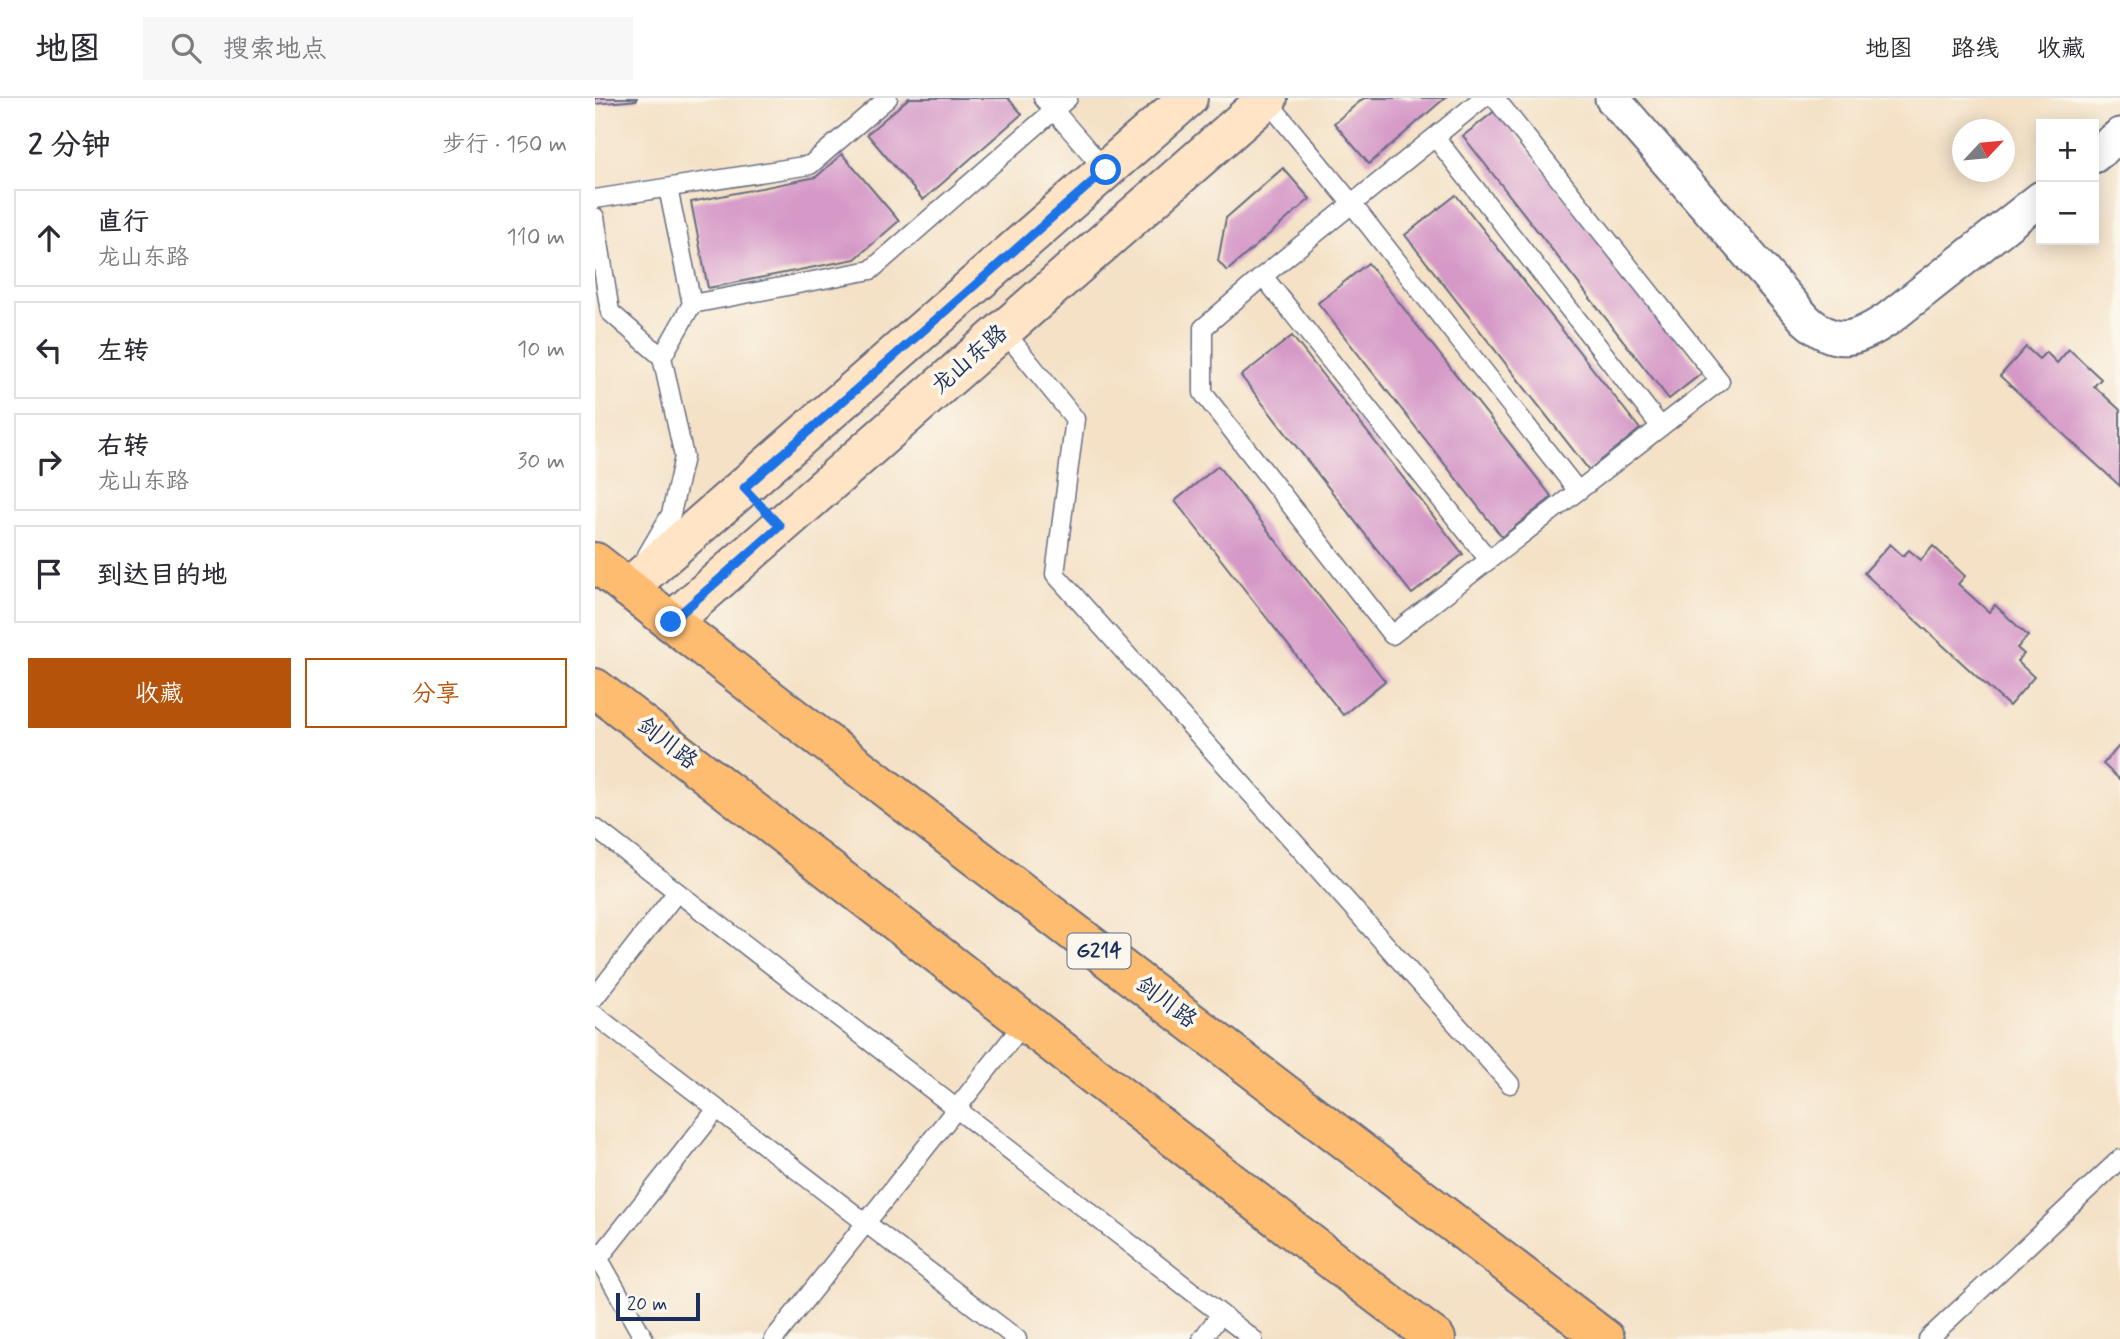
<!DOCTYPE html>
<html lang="zh">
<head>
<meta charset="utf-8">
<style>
  :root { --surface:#fff; --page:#f7f7f7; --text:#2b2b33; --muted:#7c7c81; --line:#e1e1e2; --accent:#b45309 }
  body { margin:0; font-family:Mynerve,"LXGW WenKai TC",sans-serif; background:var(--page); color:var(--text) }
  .controls { position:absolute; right:21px; top:21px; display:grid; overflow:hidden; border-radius:0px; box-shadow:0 4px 18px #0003 }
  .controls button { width:63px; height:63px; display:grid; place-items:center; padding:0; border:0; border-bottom:2px solid var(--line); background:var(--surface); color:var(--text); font:35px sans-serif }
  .compass { position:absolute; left:1357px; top:21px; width:63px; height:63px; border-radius:50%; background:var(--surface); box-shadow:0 4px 18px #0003; rotate:64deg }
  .scale { position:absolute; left:21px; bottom:18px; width:84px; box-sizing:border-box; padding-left:7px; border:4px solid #1b2f5e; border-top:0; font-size:19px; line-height:24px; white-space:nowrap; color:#1b2f5e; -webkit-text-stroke:5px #fbf7ec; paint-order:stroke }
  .stop { position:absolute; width:21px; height:21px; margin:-16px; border:5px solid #1a73e8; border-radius:50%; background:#fff }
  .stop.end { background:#1a73e8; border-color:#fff; box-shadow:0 2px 7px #0008 }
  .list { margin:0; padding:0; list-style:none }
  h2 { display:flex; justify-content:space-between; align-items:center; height:91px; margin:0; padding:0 28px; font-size:30px }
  h2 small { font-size:23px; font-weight:400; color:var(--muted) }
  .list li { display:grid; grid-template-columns:46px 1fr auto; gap:21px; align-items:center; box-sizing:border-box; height:98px; margin:0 14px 14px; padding:0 14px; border:2px solid var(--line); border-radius:0px }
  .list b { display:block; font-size:26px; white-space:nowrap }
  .list p { margin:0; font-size:23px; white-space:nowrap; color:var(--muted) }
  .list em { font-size:23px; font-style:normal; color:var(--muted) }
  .actions { display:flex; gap:14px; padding:21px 28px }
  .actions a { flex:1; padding:16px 0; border:2px solid var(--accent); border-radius:0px; text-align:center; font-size:24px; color:var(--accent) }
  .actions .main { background:var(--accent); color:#fff }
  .icon { flex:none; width:38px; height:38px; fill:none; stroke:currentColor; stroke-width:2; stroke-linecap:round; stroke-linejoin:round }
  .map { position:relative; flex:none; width:1525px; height:1241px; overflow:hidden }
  header { display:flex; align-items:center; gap:42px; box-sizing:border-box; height:98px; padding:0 35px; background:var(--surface); border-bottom:2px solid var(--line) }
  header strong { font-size:33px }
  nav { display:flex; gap:38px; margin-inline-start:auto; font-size:24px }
  .search { width:490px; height:63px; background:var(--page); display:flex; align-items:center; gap:18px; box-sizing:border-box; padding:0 24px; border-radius:0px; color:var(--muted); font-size:26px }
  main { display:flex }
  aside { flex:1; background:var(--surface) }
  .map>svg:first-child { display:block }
</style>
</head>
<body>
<header>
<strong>地图</strong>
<div class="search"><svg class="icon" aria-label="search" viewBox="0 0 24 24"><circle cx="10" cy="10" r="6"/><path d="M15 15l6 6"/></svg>搜索地点</div>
<nav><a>地图</a><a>路线</a><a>收藏</a></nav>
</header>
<main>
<aside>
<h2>2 分钟<small>步行 · 150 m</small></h2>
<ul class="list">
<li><svg class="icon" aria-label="ahead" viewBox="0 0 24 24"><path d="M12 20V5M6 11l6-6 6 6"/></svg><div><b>直行</b><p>龙山东路</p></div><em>110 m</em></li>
<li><svg class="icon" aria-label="left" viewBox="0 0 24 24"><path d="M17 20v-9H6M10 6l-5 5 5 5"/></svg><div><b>左转</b></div><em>10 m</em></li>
<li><svg class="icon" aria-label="right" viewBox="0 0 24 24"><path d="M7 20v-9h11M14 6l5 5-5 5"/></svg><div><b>右转</b><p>龙山东路</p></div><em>30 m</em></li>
<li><svg class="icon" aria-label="arrive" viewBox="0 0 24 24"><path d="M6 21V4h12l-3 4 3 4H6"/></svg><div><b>到达目的地</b></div></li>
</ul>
<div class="actions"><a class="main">收藏</a><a>分享</a></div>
</aside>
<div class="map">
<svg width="1525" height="1241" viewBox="0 0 1525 1241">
  <rect width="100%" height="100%" fill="#fbf7ec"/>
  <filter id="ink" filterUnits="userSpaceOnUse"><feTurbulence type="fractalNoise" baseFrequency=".0143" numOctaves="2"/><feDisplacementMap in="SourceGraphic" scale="14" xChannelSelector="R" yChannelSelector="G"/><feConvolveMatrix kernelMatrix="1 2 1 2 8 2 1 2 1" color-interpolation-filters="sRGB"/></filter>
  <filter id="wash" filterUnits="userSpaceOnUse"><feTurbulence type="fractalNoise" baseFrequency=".00686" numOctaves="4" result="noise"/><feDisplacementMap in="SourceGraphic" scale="28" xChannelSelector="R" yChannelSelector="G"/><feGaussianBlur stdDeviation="1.57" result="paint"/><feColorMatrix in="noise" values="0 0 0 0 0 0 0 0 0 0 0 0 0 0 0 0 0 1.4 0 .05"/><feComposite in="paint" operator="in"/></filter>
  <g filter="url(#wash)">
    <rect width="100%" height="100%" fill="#f4e1c6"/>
    <g id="blocks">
      <path fill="#d598c7" d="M0,0h42v2l-42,4z
        M314,0h99l14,16 -99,86 -56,-66z
        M769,0h81l-76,66 -35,-41z
        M901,12l206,263 -33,26 -206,-263z
        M247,56l57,67 -44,38 -147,29 -17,-86 125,-25z
        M688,70l27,31 -83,72 -9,-10 8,-43z
        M861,97l184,234 -51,41 -184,-235z
        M773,165l184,234 -50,40 -184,-234z
        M697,238l171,218 -51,40 -171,-218z
        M1431,249l13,12 7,-7 11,11 12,-14 32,30 -7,7 26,24v76l-120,-110z
        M623,368l167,215 -42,34 -168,-214z
        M1295,446l13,12 6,-6 12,10 12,-14 32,30 -7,8 31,28 6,-7 33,31 -11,12 7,6 -7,7 17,16 -25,29 -145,-133z
        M1525,647v35l-17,-16z"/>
    </g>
  </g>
  <g filter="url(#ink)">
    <use href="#blocks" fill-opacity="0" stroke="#676d82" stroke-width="2"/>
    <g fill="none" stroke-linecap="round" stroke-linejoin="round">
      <defs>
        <path id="lane" d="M448,0l63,73
          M670,0l87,106 226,287
          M888,0l-220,178 -60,52v65l189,242 328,-254 -225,-283
          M840,39l226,290
          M0,101l215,-34 78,-67
          M0,119l15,95 52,45 22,100 -13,57 -24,41
          M668,178l226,284
          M97,206l179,-34 197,-172
          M409,233l71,88 -20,155 455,510
          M67,259l30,-53 -24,-116
          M0,730l658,511
          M0,899l82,-105
          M0,917l422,324
          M0,1154l49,87
          M4,1160l118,-149
          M179,1241l251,-317
          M607,1241l19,-25
          M1333,1241l192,-180"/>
        <path id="street" d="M1017,0l193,221c31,29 51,21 83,0l153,-121
          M1499,58l26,-21"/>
        <path id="secondary" d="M33,490l560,-490
          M76,524l597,-524"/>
        <path id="highway" d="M0,464l181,142 829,635
          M0,590l730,567 111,84"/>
      </defs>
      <use href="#lane" stroke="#676d82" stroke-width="21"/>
      <use href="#street" stroke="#676d82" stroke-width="37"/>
      <use href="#secondary" stroke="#676d82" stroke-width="42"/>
      <use href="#highway" stroke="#676d82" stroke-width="42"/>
      <use href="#lane" stroke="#fff" stroke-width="18"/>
      <use href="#street" stroke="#fff" stroke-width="33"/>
      <use href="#secondary" stroke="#ffe4c6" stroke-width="38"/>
      <use href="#highway" stroke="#febc70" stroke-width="38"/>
    </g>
  </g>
  <g fill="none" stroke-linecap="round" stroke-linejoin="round" filter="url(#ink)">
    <path stroke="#1a73e8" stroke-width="9" d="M76,524l109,-96 -36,-38 362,-318"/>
  </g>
  <g text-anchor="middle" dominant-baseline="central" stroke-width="7" stroke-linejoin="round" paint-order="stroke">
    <rect fill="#fbf7ec" stroke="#5e6b89" stroke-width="2" x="472.5" y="835.5" width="63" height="35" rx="5"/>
    <g font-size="21" font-weight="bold" fill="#1b2f5e">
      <text x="504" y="853">G214</text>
    </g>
    <g font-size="23" fill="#1b2f5e" stroke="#fbf7ec">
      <text transform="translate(375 262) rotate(-41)">龙山东路</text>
      <text transform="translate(72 646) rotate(38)">剑川路</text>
      <text transform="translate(571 905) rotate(37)">剑川路</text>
    </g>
  </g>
</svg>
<div class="controls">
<button>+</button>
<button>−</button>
</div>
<svg class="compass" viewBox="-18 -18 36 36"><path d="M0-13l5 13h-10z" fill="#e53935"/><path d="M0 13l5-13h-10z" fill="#7c7c81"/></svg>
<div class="scale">20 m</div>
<div class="stop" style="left:511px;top:72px"></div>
<div class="stop end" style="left:76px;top:524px"></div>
</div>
</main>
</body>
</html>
